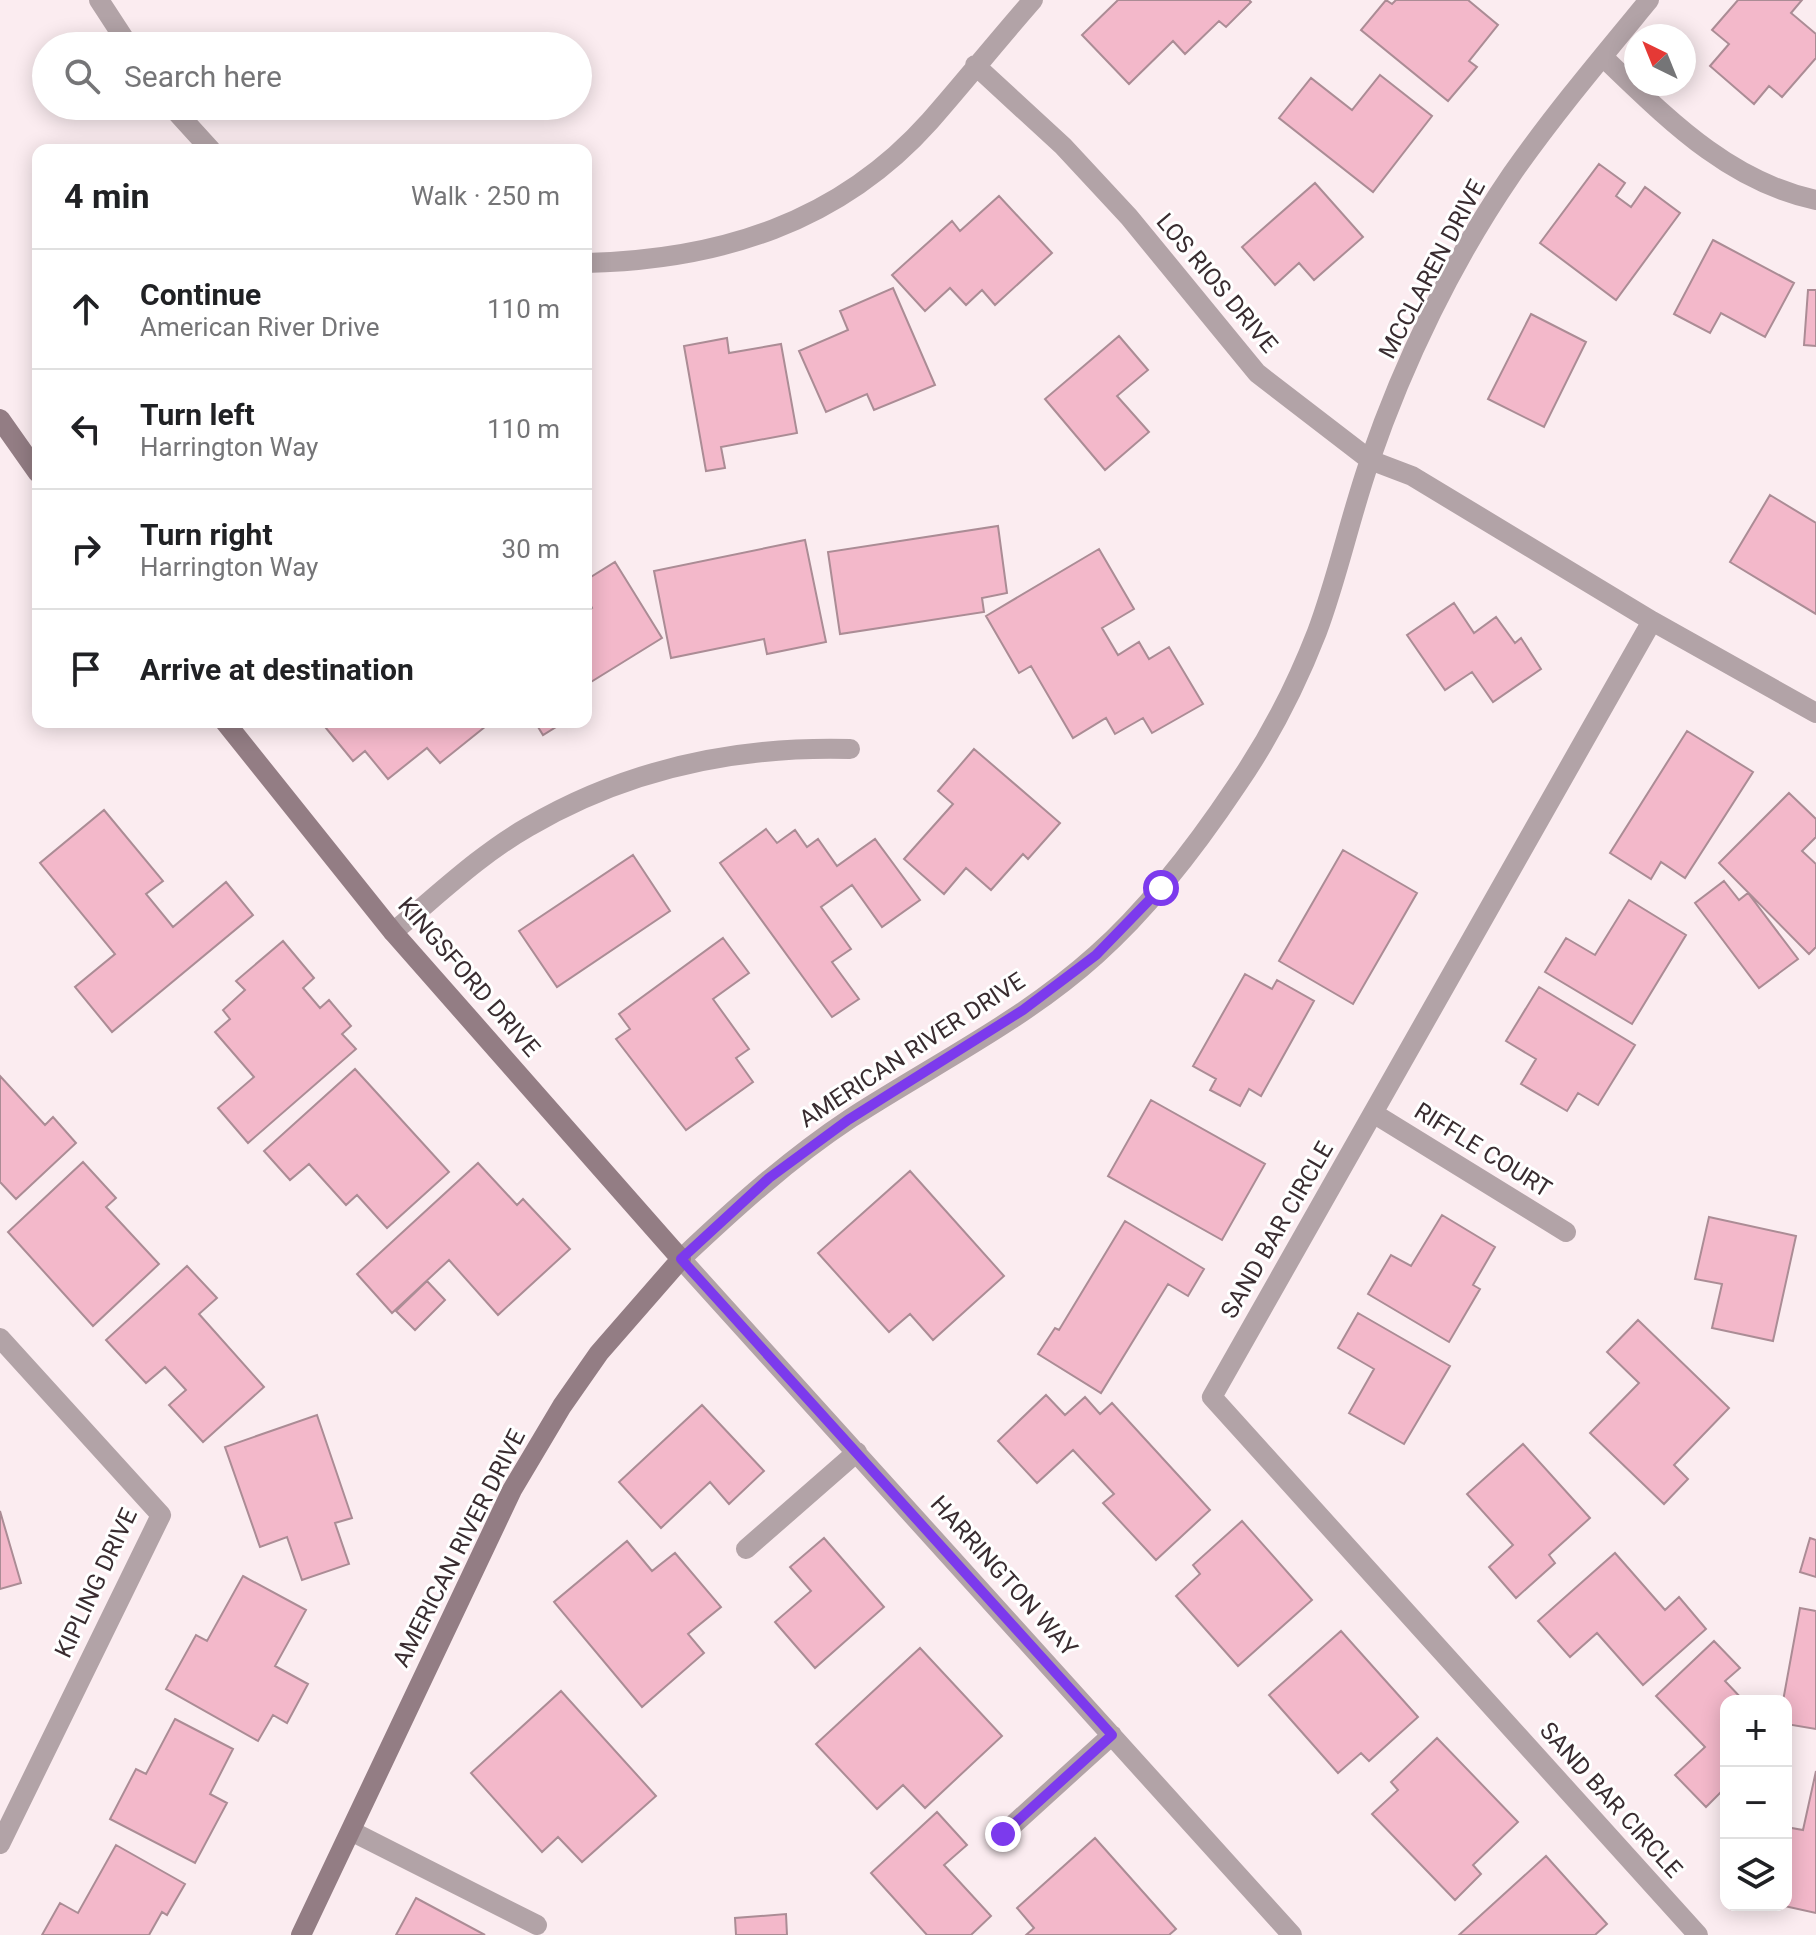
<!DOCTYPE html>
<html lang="en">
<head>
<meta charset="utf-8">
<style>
  :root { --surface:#fff; --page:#f6f6f6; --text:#202124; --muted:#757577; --line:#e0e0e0 }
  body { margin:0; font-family:Roboto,sans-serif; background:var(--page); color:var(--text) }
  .controls { position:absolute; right:24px; bottom:24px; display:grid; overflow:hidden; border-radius:16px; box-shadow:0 4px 20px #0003 }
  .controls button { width:72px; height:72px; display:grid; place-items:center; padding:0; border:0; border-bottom:2px solid var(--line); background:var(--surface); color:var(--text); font:40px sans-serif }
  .compass { position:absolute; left:1624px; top:24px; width:72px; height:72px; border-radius:50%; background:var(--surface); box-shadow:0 4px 20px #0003; rotate:317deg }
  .stop { position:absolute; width:24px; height:24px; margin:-18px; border:6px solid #7c3aed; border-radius:50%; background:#fff }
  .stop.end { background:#7c3aed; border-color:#fff; box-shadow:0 2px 8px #0008 }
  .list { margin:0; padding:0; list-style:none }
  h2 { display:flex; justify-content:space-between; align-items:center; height:104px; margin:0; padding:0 32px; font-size:34px }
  h2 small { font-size:26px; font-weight:400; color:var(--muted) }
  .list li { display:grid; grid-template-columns:52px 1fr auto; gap:24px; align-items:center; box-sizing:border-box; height:120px; padding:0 32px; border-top:2px solid var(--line) }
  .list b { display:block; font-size:30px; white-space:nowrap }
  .list p { margin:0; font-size:26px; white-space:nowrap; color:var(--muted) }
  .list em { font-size:26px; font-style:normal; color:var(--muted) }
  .icon { flex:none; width:44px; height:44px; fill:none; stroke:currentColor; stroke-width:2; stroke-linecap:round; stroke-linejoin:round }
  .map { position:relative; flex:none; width:1816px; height:1935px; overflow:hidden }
  .search { position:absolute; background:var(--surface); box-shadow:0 4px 20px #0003; left:32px; top:32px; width:560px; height:88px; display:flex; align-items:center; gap:20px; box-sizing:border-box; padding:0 28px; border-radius:44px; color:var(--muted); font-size:30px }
  .panel { position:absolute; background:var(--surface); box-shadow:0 4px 20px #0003; left:32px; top:144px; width:560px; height:584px; border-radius:16px }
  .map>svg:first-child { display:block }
</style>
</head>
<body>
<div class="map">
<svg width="1816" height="1935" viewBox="0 0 1816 1935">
  <rect width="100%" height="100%" fill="#fbecf0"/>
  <path fill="#f3b8ca" stroke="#ab8c95" stroke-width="2" d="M1118,0h131l2,2 -25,25 -7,-6 -34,33 -12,-13 -44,43 -47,-49z
    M1386,0l6,4 4,-4h72l30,25 -29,36 8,6 -29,34 -87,-71z
    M1738,0h64l-11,13 25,21v24l-34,39 -13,-11 -15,18 -44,-38 19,-22 -17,-14z
    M1380,75l52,41 -59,76 -94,-74 32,-40 41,32z
    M1599,164l26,19 -9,13 15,11 14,-20 35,26 -64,87 -76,-57z
    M1315,183l48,54 -49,43 -15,-17 -24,22 -33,-38z
    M999,196l53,57 -57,52 -13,-15 -16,15 -16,-17 -25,23 -33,-36 60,-54 8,10z
    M1713,240l81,43 -29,54 -44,-24 -11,20 -36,-19z
    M893,288l42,97 -61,25 -7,-16 -41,18 -27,-61 49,-21 -8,-19z
    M1808,290h8v56l-12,-1z
    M1531,314l55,28 -42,85 -56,-28z
    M1119,336l29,34 -31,26 32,36 -44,38 -60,-71z
    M727,338l2,15 52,-9 16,89 -76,14 4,21 -19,3 -22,-125z
    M1770,495l46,28v91l-86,-52z
    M998,526l9,67 -25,5 2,14 -144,22 -12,-82z
    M805,540l21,102 -59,12 -3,-15 -93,19 -17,-87z
    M1099,549l35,60 -32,19 16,27 21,-13 10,17 20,-12 34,57 -51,29 -9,-15 -28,16 -9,-16 -33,20 -42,-72 -12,7 -33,-57z
    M615,562l47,76 -76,47v-73l6,-4 -6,-11v-17z
    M1454,603l20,30 22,-16 19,26 6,-5 20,31 -48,33 -21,-30 -27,18 -38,-55z
    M321,722h170l-51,41 -13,-15 -39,31 -23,-28 -12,10z
    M535,722h29l-21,13z
    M1687,731l66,41 -68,106 -24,-16 -10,17 -41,-26z
    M974,749l86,74 -32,36 -5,-5 -32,36 -25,-22 -22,26 -40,-35 49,-55 -15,-13z
    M1789,793l27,26v18l-14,14 14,13v83l-7,7 -90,-91z
    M104,810l59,71 -17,13 27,33 53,-45 27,33 -141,117 -37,-45 40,-33 -75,-91z
    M766,829l11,14 18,-13 12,17 11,-8 19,27 38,-27 45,61 -38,27 -30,-42 -31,22 30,42 -19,13 27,37 -27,18 -112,-154z
    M1343,850l74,43 -64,111 -74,-43z
    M633,855l37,56 -113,76 -38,-56z
    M1724,881l15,19 9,-7 50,66 -39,29 -64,-85z
    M1629,900l57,35 -54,89 -87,-52 21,-34 29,17z
    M723,938l26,35 -36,26 36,50 -13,9 17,24 -67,48 -70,-91 14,-10 -11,-15z
    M283,941l31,37 -11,10 17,20 9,-8 22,26 -9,8 14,15 -108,94 -30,-35 36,-31 -39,-45 15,-13 -7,-9 22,-20 -9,-9z
    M1245,974l27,15 5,-9 37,21 -53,95 -12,-7 -9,17 -30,-16 6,-11 -23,-13z
    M1539,987l96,58 -37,60 -20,-12 -11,18 -46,-27 15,-25 -30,-18z
    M355,1069l94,103 -62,56 -30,-33 -11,10 -37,-41 -19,16 -26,-29z
    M0,1076l45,49 8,-8 23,26 -60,56 -16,-17z
    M1151,1100l114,64 -43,76 -114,-64z
    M83,1162l33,36 -10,9 53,57 -66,62 -85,-94z
    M478,1163l39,42 6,-6 47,50 -72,66 -49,-55 -57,53 -35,-39z
    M910,1171l94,105 -71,64 -23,-26 -21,18 -71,-79z
    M1442,1215l53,32 -22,38 7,4 -31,53 -81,-48 23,-39 20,11z
    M1709,1217l87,19 -23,105 -61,-13 10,-44 -27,-5z
    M1125,1221l79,48 -16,27 -20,-12 -67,109 -63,-39 17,-26 4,2z
    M187,1266l30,32 -18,16 65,73 -61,55 -34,-37 17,-15 -21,-23 -19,16 -40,-43z
    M427,1281l18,19 -30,30 -19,-19z
    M1358,1313l92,53 -46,78 -55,-31 25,-44 -36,-21z
    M1638,1320l91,88 -55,57 14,14 -24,25 -74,-71 49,-50 -32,-31z
    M1046,1395l19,20 20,-18 15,17 12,-11 98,107 -54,50 -53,-57 11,-9 -41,-44 -36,33 -39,-42z
    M702,1405l62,66 -35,33 -19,-22 -49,46 -42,-46z
    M317,1415l35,103 -17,5 14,41 -47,16 -15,-43 -27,10 -35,-100z
    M1523,1444l67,74 -41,37 6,8 -39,35 -27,-31 24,-22 -46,-51z
    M0,1511l21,72 -21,6z
    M1242,1521l70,79 -74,66 -62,-70 24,-22 -7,-9z
    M824,1538l60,69 -69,61 -40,-46 36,-31 -21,-24z
    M1810,1538l6,2v37l-16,-5z
    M627,1541l25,30 23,-18 46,54 -33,27 16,19 -62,54 -88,-105z
    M1615,1553l50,57 14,-13 27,32 -63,56 -46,-52 -27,24 -32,-36z
    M243,1576l63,34 -31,56 33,18 -21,39 -14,-8 -15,26 -92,-52 30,-54 11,6z
    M1800,1608l16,3v118l-30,-5v-23h-3z
    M1341,1631l77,86 -49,44 -8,-8 -23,20 -69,-78z
    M1714,1641l26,27 -15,13 19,20h-18v86l-20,20 -31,-32 30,-28 -49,-51z
    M920,1648l82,88 -77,72 -22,-23 -26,24 -61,-65z
    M561,1691l95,105 -74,66 -24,-25 -16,15 -71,-79z
    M175,1719l58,30 -23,45 17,9 -32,60 -85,-44 26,-50 10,5z
    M1437,1738l81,84 -45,43 8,9 -26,26 -83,-86 26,-24 -7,-8z
    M1816,1771v142l-36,-8h6v-78l17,3z
    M937,1812l30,33 -23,20 47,51 -20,19h-44l-56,-62z
    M1095,1838l81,91 -7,6h-143l8,-7 -17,-20z
    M116,1845l69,39 -18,31 -5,-3 -13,23h-107l18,-32 18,10z
    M1546,1856l61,68 -12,11h-136z
    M416,1898l69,37h-89z
    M786,1914l1,21h-51l-1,-17z"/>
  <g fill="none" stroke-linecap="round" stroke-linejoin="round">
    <path stroke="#b2a3a7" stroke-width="20" d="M99,0l30,46
      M1603,57c63,60 124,124 213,143
      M975,65l88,81 66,71 128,156 113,87 42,16 240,145 164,92
      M171,106l40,44
      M586,263c133,-3 253,-40 344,-142 35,-40 68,-81 103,-121
      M1652,621l-440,776 486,538
      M393,932c44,-36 86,-77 135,-105 99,-58 209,-81 322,-78
      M1373,1113l193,119
      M0,1338l161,177 -161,329
      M746,1549l111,-97
      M351,1831l186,94
      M1003,1834l109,-99
      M1292,1935l-611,-676c54,-51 108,-100 170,-141 82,-53 173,-98 245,-163 55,-49 101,-110 141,-170 33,-48 59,-99 80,-153 21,-56 33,-115 53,-172 34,-99 83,-200 142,-286 42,-60 90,-117 137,-174"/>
    <path stroke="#937d84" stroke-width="20" d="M0,419l38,54
      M225,722l168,210 288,327 -82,94 -37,53 -50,84 -211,445"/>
  </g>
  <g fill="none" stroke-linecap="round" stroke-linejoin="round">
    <path stroke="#7c3aed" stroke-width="10" d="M1003,1834l109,-99 -431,-476 88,-81 79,-58 175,-110 73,-55 65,-67"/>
  </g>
  <g text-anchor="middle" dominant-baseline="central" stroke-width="6" stroke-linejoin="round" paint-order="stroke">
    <g font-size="24" fill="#392c30" stroke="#fff">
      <text transform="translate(1432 269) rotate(-62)">MCCLAREN DRIVE</text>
      <text transform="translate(1217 283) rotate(50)">LOS RIOS DRIVE</text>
      <text transform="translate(469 977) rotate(49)">KINGSFORD DRIVE</text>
      <text transform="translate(912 1050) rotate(-33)">AMERICAN RIVER DRIVE</text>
      <text transform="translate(1483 1150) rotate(32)">RIFFLE COURT</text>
      <text transform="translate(1277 1230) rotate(-60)">SAND BAR CIRCLE</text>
      <text transform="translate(459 1548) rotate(-63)">AMERICAN RIVER DRIVE</text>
      <text transform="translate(1004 1576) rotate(48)">HARRINGTON WAY</text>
      <text transform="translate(96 1583) rotate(-65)">KIPLING DRIVE</text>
      <text transform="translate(1611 1800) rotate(48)">SAND BAR CIRCLE</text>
    </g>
  </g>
</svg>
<div class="controls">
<button>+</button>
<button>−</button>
<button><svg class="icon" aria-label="layers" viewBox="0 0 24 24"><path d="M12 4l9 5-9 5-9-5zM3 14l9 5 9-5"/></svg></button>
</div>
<svg class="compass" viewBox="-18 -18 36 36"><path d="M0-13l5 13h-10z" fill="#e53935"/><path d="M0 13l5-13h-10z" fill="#757577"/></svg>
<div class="stop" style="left:1161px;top:888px"></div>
<div class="stop end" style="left:1003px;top:1834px"></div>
<div class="search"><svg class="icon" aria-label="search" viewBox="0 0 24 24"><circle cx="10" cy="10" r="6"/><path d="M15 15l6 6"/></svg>Search here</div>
<section class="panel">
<h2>4 min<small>Walk · 250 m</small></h2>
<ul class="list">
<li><svg class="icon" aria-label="ahead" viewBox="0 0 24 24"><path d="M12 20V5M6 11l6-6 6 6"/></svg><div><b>Continue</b><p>American River Drive</p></div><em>110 m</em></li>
<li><svg class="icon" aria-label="left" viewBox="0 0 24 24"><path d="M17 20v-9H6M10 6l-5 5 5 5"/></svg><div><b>Turn left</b><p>Harrington Way</p></div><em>110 m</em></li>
<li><svg class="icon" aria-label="right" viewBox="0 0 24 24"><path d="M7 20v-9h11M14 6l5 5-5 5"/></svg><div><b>Turn right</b><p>Harrington Way</p></div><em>30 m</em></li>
<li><svg class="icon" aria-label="arrive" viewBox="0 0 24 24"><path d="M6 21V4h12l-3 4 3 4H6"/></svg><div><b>Arrive at destination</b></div></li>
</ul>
</section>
</div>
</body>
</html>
